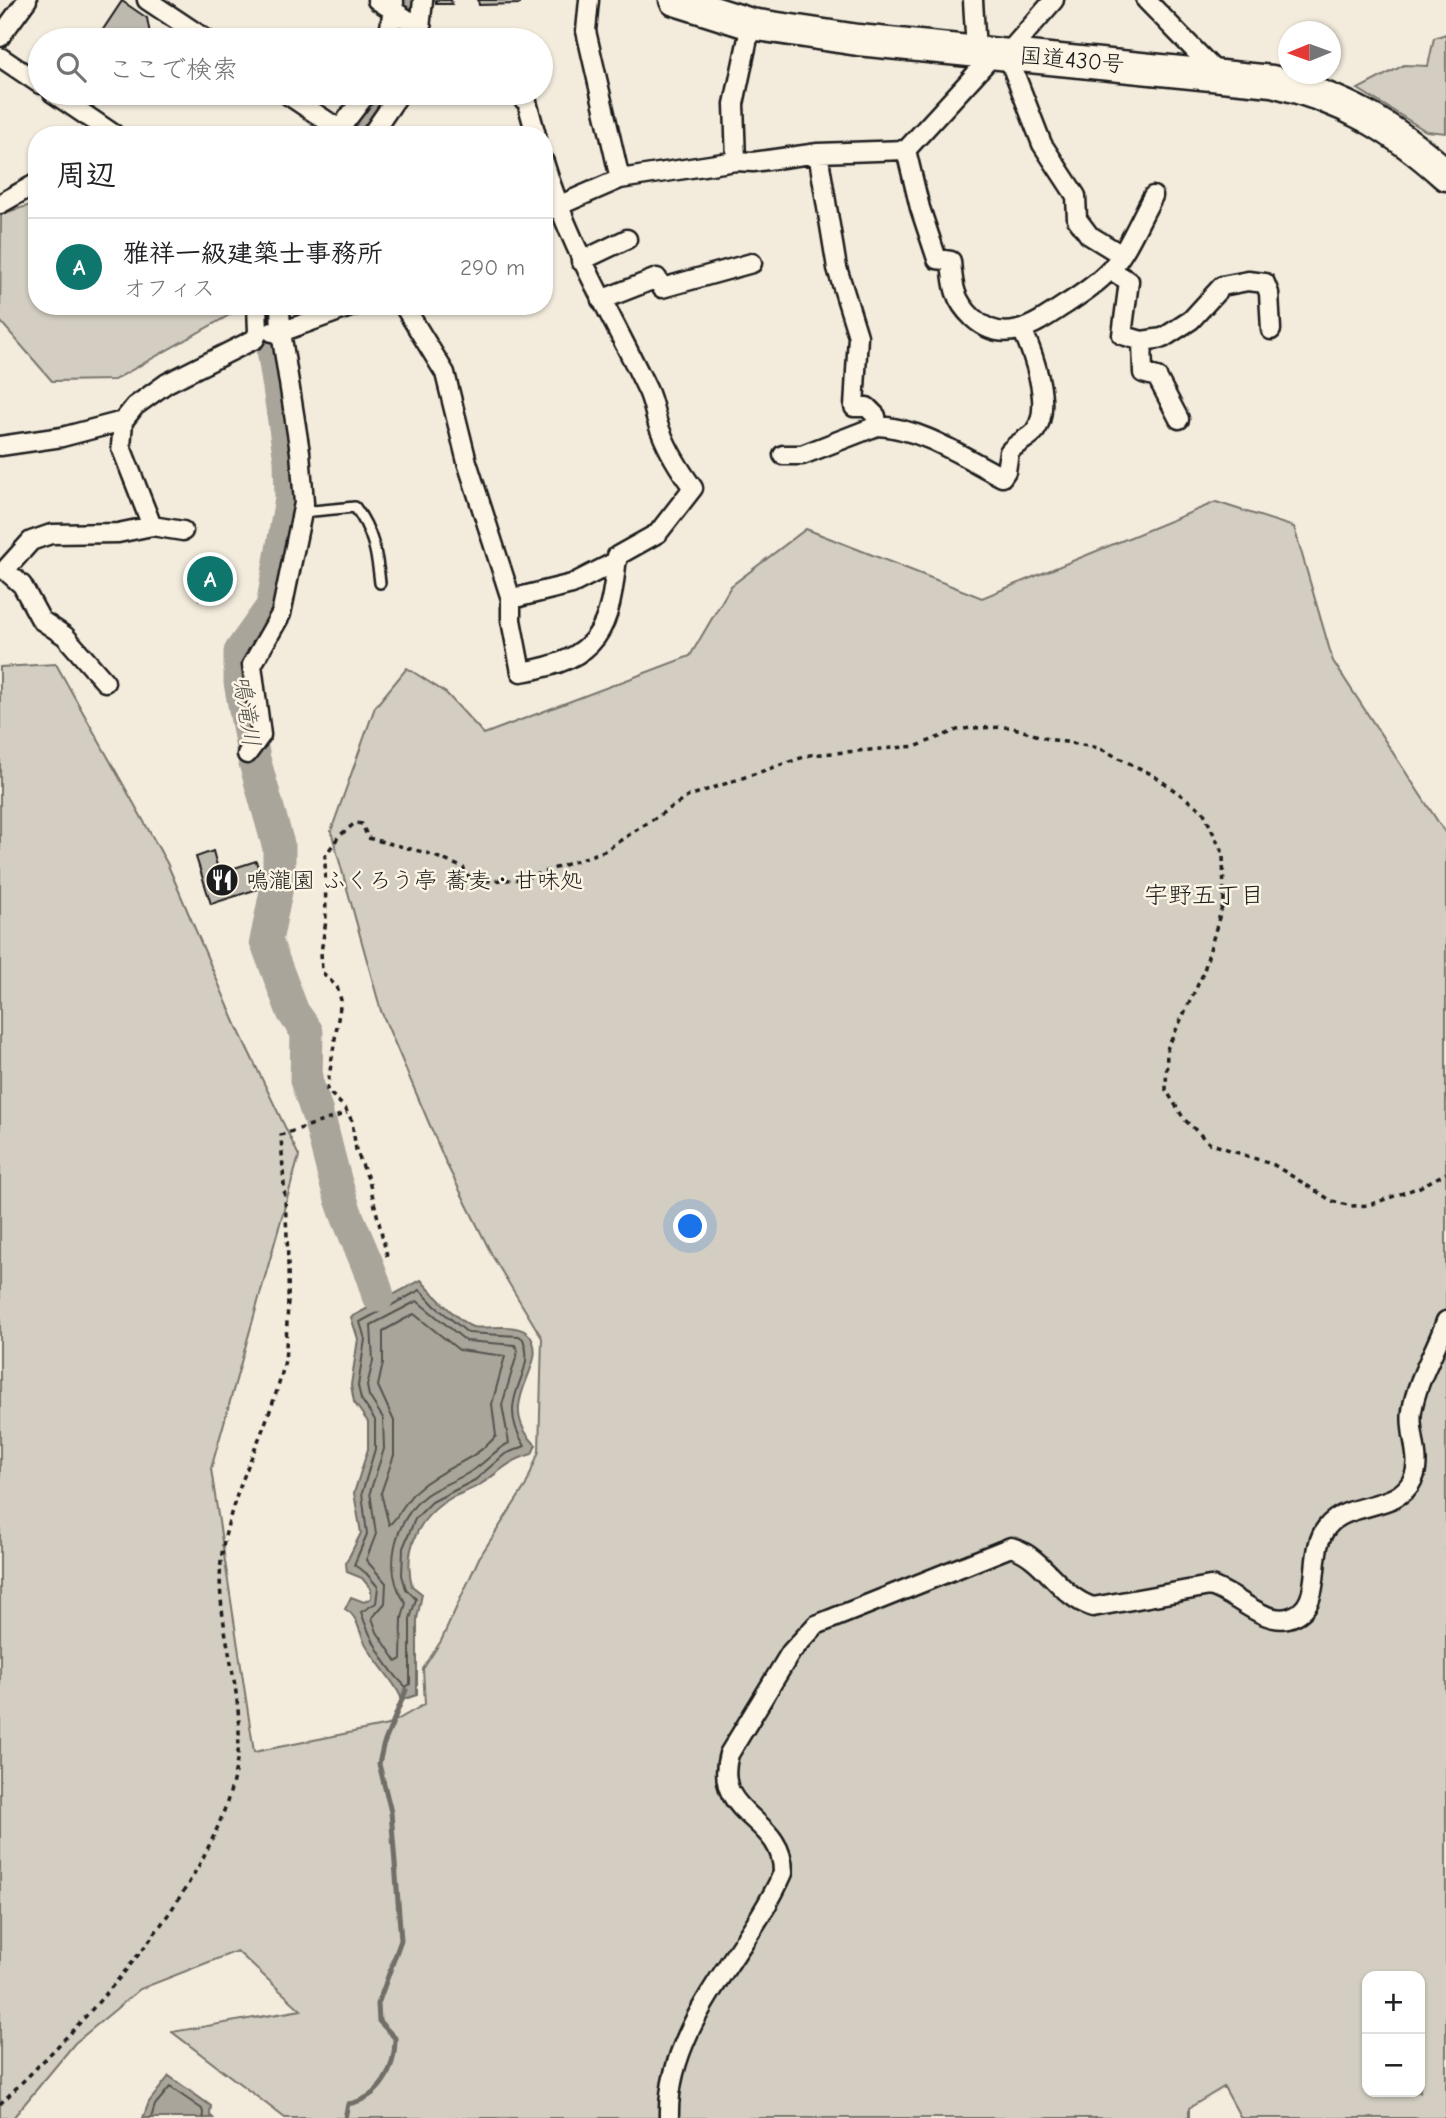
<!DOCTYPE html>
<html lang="ja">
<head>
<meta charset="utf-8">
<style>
  :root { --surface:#fff; --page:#f6f6f6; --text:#202124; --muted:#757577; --line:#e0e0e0; --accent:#0f766e }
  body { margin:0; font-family:"Comic Neue","Klee One",sans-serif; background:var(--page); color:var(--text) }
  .controls { position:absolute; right:21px; bottom:21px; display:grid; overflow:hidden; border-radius:14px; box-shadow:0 2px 5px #0004 }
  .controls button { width:63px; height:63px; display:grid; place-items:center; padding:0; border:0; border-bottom:2px solid var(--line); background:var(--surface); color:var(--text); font:35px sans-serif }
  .compass { position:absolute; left:1278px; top:21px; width:63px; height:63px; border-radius:50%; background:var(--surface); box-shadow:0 2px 5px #0004; rotate:269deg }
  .you { position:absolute; left:691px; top:1227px; width:24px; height:24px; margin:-18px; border:5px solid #fff; border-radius:50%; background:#1a73e8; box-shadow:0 0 0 10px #1a73e833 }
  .badge { display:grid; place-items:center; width:46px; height:46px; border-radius:50%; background:var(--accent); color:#fff; font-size:23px; font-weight:700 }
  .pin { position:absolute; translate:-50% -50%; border:4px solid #fff; box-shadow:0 2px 7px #0006 }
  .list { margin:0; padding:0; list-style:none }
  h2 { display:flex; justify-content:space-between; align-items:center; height:91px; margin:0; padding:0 28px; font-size:30px }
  h2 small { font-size:23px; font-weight:400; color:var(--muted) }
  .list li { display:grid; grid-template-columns:46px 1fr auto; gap:21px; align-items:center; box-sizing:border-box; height:98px; padding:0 28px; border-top:2px solid var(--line) }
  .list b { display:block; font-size:26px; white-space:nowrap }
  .list p { margin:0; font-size:23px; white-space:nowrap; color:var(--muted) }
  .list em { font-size:23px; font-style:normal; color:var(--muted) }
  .icon { flex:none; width:38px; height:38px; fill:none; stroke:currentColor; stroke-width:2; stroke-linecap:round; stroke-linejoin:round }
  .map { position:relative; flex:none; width:1446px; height:2118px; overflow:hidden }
  .search { position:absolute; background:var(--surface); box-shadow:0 2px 5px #0004; left:28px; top:28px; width:525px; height:77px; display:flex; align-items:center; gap:18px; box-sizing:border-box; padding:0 24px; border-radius:38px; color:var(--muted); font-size:26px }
  .panel { position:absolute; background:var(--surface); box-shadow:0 2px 5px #0004; left:28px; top:126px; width:525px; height:189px; border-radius:28px }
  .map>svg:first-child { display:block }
</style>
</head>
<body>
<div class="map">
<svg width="1446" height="2118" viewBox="0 0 1446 2118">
  <rect width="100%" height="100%" fill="#f3ecdd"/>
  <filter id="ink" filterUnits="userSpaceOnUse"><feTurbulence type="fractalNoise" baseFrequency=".0143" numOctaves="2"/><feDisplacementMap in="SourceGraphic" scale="14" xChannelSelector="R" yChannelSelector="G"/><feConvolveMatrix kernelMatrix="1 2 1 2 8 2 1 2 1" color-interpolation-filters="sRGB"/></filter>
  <g filter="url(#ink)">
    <path fill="#d3cec1" stroke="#78756e" stroke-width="2" fill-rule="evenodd" d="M1446,34v99l-20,-2 -68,-42 46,-24 24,1 6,-28z
      M37,203v103h202l-1,4 -124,70 -62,1 -52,-60 1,-107z
      M1216,502l78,25 39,134 113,173v1284h-205l-17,-31 -35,21v10h-904l-113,-86 129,-22 -64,-59 -97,38 -65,54 -62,75h-13v-1451l56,-3 111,199 70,164 62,129 -88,313 43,283 134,-27 37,-21 -2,-35 18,-28 38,-83 47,-73 13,-34 3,-113 -49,-81 -47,-94 -65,-152 -50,-180 44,-124 32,-39 39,25 38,41 206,-78 41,-70 75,-57 176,69zM1367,1976h53v116h-53z"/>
    <path fill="#aaa59b" stroke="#716e68" stroke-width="2" d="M421,1280c9,11 40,44 52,47 16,3 46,-6 57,9 21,31 -39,66 6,109l-4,9c-27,8 -29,16 -51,30 -9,6 -21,9 -30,14 -33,19 -48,51 -39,88l10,8 -5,25v76l-9,3 -7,-1c-10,-22 -31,-39 -39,-61 -5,-11 -5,-20 -17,-27l6,-12 13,5 7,-4v-9l-9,-11 -15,-6 -1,-9 15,-30 -7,-40 14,-44v-27l-14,-20 -3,-17 7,-46 -7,-22z
      M169,2076l42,30 -1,9 3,3h-70l6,-16z"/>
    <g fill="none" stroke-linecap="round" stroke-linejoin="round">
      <path stroke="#55534f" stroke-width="2" d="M420,1290l15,16 33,27 51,3 4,3c16,37 -31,57 2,107l-20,8 -30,26 -43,22 -17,17 -12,29 -1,27 4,14 10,10 -6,20v65l-4,3c-20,-19 -36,-48 -45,-75l15,-9 2,-16 -12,-14 -12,-8 13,-31 -5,-41 13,-44v-29l-14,-21 -3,-13 7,-47 -5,-17z
        M417,1301l49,40 49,4 3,6 -16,54 7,38c-15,7 -24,21 -39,29 -14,9 -30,13 -44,23 -31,24 -45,75 -20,108l-4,15 -1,41 -4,3 -20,-30 -5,-14 13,-15 1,-20 -20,-23 10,-26 -6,-42 14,-43 -1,-31 -14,-22 -2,-10 6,-25 -2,-36z
        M414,1314l45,36 46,6 -13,48 4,32c-24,27 -51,30 -77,52 -13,10 -21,31 -30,37l-8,-32 13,-38v-34l-16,-35 5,-23v-32z
        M151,2118l4,-13 15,-18 32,22 2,9"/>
      <path stroke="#716e68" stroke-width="5" d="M378,1296l4,12
        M345,2118l3,-14c33,-6 47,-34 47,-66l-16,-17 -1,-17 23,-64 -10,-128 -12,-48 4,-18 23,-56"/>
      <path stroke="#aaa59b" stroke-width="33" d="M407,40l4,-40
        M359,135l29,-42
        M271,306l1,37 18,117 1,39 -19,108 -32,45v30l14,77 25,89v29l-13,64 27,71 14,20 -1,48 11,33
        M321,1125c9,35 17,72 32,105 9,23 19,42 25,66"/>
    </g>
    <path fill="#beb9ae" stroke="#1c1c1c" stroke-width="2" d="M436,0h15l1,4h-16z
      M478,0h42v4l-41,1z
      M122,1l25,17 4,21 -55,1z
      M220,558l7,34 -28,7 -7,-34z
      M213,851l6,22 37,-12 8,26 -53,17 -15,-47z"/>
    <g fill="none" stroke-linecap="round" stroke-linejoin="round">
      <defs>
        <path id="service" d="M302,512l53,-5c18,24 22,47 25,76"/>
        <path id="minor" d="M147,0l60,40
          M377,0l45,29
          M589,0l-3,31 34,148
          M973,0l3,51
          M1054,0l-47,54 35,90 34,52 1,23 12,16 31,19
          M1146,0l72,74
          M0,37l27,-37
          M419,38l4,-38
          M388,40l6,-38
          M995,53l-89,97 14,58 17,51 14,2c2,25 3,39 22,57 31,28 60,8 90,-12 16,-10 34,-22 47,-36 18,-20 30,-51 43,-74
          M0,57l40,27
          M53,93l62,42
          M285,93l54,36
          M516,93l11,9 9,33
          M335,135l32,-42
          M371,135l29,-42
          M818,153l19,115 21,68 -4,71h13l9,9 1,10
          M736,161l17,1 65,-9 88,-3
          M0,204l37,-21
          M544,212l76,-33 116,-18 -2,-57 17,-80
          M581,261l46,-22
          M1110,270l19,11 -7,54 20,6 1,32 14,4 22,42
          M601,300l56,-22 5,10 90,-25
          M404,306l41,67 22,89 44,137v21l10,52c79,-13 89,-42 96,-116l41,-23 35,-45c-13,-18 -24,-35 -32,-56 -6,-13 -7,-28 -13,-41 -36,-76 -80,-147 -104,-229
          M272,332h9l72,-26
          M1142,341l21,-3 28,-18 31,-34 26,-5 17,2 4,10 2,37
          M123,421l-2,26 31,79
          M0,446l62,-9 61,-16 12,-15 32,-23 88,-44 3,-7 -1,-26
          M783,455h19l75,-29c45,2 86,31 125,51l4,-6 3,-19c7,-9 19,-13 26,-21 18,-24 -2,-78 -13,-102
          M511,599l61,-15 45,-23
          M105,682l-40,-46 -24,-16 -19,-35 -17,-15 26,-29 20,-7 67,-1 34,-7 31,5
          M247,754l14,-19 -9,-70 29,-51 23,-111 -4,-51 -19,-120 -1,-26
          M669,2118c-3,-93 79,-165 114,-245 1,-57 -72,-56 -54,-119l62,-102 25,-27 195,-78c34,10 48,50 82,60l117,-21c24,6 52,38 78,32 40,-10 17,-65 39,-91 21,-27 71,-15 86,-48 10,-20 -5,-47 -1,-68 5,-32 24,-60 34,-90"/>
        <path id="trunk" d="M675,0l76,24 107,16 414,41c71,17 120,45 174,94"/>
      </defs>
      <use href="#service" stroke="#1c1c1c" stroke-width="14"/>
      <use href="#minor" stroke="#1c1c1c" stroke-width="23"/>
      <use href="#trunk" stroke="#1c1c1c" stroke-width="35"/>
      <path stroke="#1c1c1c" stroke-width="3.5" stroke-dasharray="5 5" stroke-linecap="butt" d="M387,1256l-18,-75 -13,-31 -4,-29 -7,-13 -18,-18 14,-90 -4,-13 -15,-15 -1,-20 5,-31 -1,-65 14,-20 16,-13 7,1 6,14 59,15 37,15v7l21,6 39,-2 80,-28 85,-55 121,-41 107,-9 40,-16 14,-2 40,-1 37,12 51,9 54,27 50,36 20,43 1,46 -21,74 -36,75 -1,41 18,29 25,24 65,22 58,36 19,5 18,-1 51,-18 26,-14
        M0,2104c88,-86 225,-225 238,-352 7,-64 -23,-126 -17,-190 7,-68 46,-128 62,-193 4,-15 3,-32 4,-47 4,-63 -3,-125 -6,-187l66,-22"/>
      <use href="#service" stroke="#fcf5e5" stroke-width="9"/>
      <use href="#minor" stroke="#fcf5e5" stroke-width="18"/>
      <use href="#trunk" stroke="#fcf5e5" stroke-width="30"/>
    </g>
  </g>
  <defs>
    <symbol id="restaurant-disc" viewBox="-11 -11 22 22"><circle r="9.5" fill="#1c1c1c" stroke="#fcf5e5"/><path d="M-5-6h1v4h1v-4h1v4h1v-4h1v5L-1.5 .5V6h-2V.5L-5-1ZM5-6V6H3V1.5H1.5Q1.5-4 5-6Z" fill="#fff"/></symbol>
  </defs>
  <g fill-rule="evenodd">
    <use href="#restaurant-disc" x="203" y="861" width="38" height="38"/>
  </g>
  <g text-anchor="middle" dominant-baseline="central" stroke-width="5" stroke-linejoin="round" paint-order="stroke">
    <g font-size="23" fill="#1c1c1c" stroke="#fcf5e5">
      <text transform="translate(1072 60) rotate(5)">国道430号</text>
    </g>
    <g font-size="23" fill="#1c1c1c" stroke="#fcf5e5" text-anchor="start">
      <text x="246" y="880">鳴瀧園 ふくろう亭 蕎麦・甘味処</text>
    </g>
    <g font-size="24" font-style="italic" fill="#55534f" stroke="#fcf5e5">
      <text transform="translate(247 711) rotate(82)">鳴滝川</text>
    </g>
    <g font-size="24" fill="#1c1c1c" stroke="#fcf5e5">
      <text x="1204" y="895">宇野五丁目</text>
    </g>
  </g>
</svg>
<div class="controls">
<button>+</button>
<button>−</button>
</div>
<svg class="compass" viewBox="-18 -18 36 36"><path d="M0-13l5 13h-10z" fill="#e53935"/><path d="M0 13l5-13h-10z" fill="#757577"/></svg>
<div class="you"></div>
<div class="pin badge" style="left:210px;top:579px">A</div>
<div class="search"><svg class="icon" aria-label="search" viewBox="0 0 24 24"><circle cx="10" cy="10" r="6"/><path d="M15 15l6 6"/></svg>ここで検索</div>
<section class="panel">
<h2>周辺<small></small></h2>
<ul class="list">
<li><span class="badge">A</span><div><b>雅祥一級建築士事務所</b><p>オフィス</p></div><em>290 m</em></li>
</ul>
</section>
</div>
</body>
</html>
